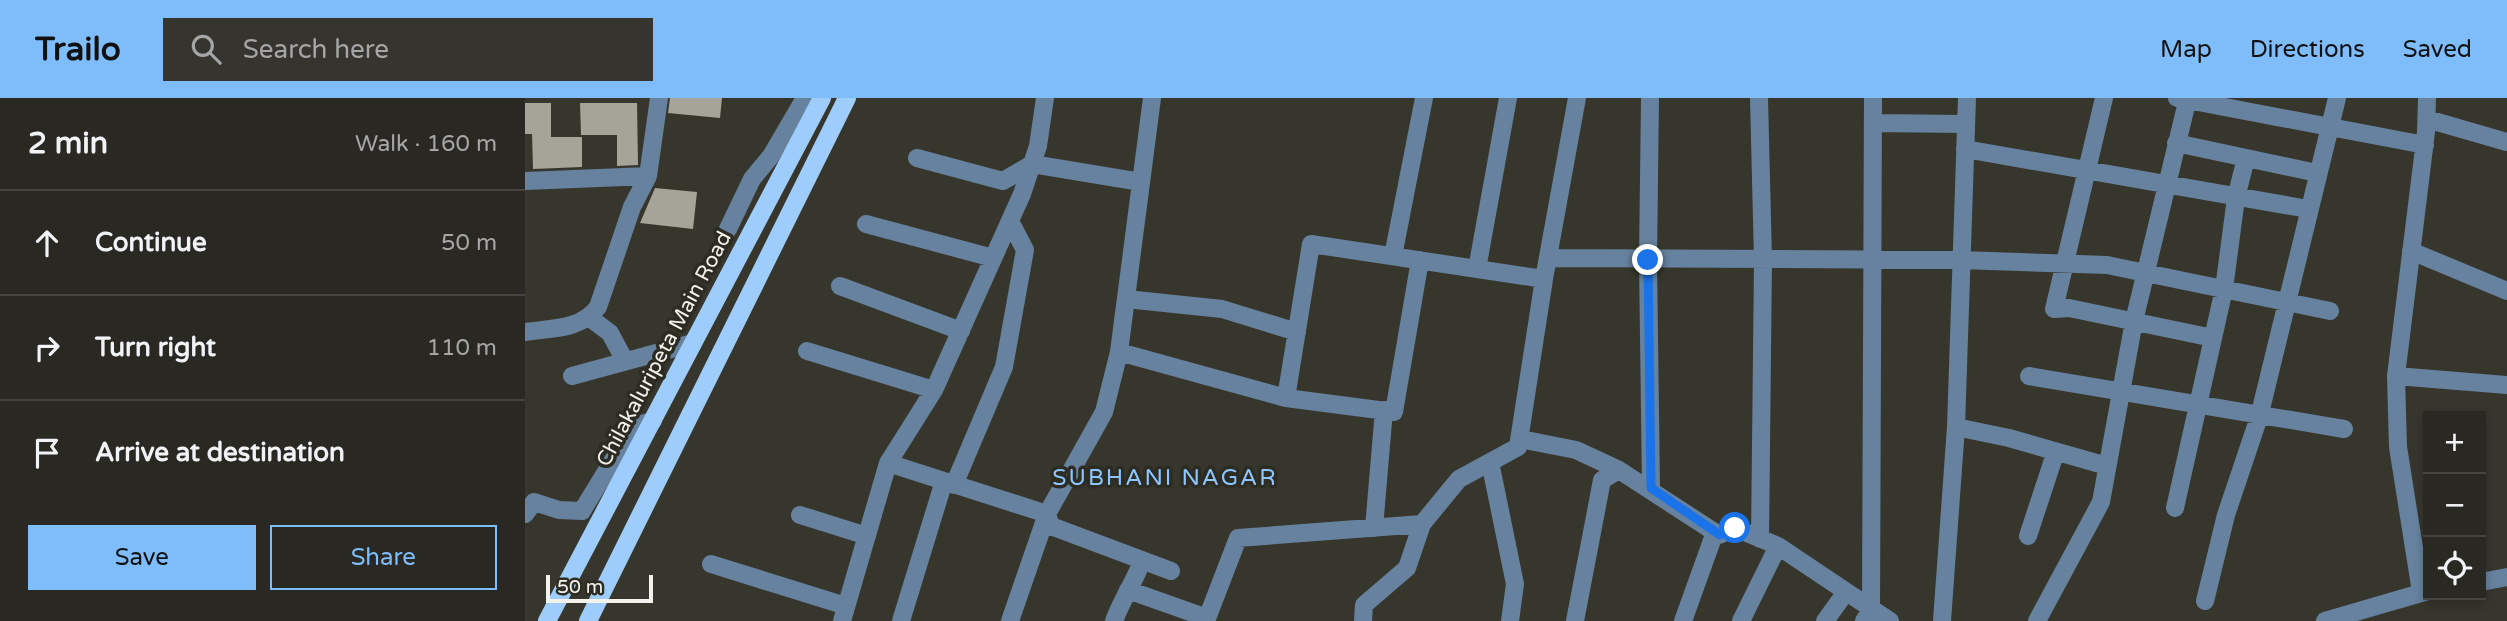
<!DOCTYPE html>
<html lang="en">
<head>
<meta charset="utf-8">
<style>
  :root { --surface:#292822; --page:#35342f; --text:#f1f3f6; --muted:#a5a6a5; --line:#454440; --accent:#7fbdfa }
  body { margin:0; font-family:"Varela Round",sans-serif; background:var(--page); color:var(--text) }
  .controls { position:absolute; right:21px; bottom:21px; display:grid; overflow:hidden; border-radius:0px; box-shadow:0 4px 10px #0003 }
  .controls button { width:63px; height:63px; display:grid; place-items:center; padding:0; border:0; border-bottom:2px solid var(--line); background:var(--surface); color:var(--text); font:35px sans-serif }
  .scale { position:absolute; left:21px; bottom:18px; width:107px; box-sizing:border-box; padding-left:7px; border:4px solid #f3f2ec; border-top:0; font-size:19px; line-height:24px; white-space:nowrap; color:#f3f2ec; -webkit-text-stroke:5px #2d2c23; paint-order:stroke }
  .stop { position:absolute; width:21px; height:21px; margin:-16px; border:5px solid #1a73e8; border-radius:50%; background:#fff }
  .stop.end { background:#1a73e8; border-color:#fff; box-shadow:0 2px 7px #0008 }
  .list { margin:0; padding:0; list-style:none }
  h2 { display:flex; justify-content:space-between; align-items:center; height:91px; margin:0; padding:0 28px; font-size:30px }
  h2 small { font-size:23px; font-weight:400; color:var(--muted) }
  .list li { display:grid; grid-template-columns:46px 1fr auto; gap:21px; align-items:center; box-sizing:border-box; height:105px; padding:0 28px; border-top:2px solid var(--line) }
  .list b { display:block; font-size:26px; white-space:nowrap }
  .list em { font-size:23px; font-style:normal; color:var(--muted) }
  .actions { display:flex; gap:14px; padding:21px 28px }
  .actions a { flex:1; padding:16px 0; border:2px solid var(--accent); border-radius:0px; text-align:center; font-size:24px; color:var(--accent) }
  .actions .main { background:var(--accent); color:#111 }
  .icon { flex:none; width:38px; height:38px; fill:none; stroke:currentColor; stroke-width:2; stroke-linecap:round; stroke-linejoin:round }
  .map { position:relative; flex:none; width:1982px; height:523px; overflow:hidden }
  header { display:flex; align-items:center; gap:42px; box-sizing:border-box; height:98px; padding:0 35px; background:var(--accent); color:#111 }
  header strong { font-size:33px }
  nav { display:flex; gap:38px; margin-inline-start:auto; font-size:24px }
  .search { width:490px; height:63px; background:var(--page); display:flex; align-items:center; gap:18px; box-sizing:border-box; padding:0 24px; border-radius:0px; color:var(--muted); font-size:26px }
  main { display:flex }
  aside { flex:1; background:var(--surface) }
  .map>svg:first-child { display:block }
</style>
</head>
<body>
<header>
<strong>Trailo</strong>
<div class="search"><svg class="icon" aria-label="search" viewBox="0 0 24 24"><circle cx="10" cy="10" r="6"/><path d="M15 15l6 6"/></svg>Search here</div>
<nav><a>Map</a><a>Directions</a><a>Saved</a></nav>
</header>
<main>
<aside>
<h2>2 min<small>Walk · 160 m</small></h2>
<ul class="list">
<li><svg class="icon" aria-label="ahead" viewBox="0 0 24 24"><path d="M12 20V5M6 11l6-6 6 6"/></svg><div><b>Continue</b></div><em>50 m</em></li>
<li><svg class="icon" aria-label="right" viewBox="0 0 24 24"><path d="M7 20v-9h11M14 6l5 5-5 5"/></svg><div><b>Turn right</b></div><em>110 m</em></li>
<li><svg class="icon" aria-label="arrive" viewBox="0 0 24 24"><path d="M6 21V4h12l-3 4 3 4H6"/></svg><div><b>Arrive at destination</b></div></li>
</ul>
<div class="actions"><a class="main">Save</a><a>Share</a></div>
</aside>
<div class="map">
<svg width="1982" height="523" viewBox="0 0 1982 523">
  <rect width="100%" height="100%" fill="#37362d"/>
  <path fill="#a6a499" d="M145,0h52l-2,20 -52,-5z
    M0,5h26v34h31v30l-49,2 -1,-35h-7z
    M55,5h57l1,62 -21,1v-31h-36z
    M130,90l42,4 -4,37 -53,-6z"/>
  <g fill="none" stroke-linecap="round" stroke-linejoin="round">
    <path stroke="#66829e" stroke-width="18" d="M1125,0l-2,162 3,228
      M1234,0l4,162 -3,279
      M1579,0l-50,211 15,-1 144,30
      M1652,0l248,47
      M1902,21l80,23
      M1348,25l93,1
      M1651,45l141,30
      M1440,51l343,60
      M392,60l86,23 29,-17 109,18
      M0,83l123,-5 11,-78
      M341,126l127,34
      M203,131l24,-50 19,-23 34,-58
      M1886,153l96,40
      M868,158l31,-158
      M1025,160l411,2 146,5 223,46
      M895,162l-26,152 -108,-14 25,-154 233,35
      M952,171l31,-171
      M315,188l121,45
      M601,201l96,10 75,23
      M65,220l20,15 15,28
      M0,234c26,-4 56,-2 73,-25l34,-100 16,-31
      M282,253l127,39
      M594,254l167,46
      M47,278l121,-33
      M1504,278l315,53
      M1871,278l111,9
      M1431,329l53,11 98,28
      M995,341l56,11 43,20
      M965,364l25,122 -5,37
      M363,365l46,-73 88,-196 16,-48 7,-48
      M429,387l50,-118 21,-117 -15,-29
      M1650,410l49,-219 12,-91 10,-40
      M0,416l9,-12 25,8 23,1 52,-85 19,-5
      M522,416l4,12 120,45
      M275,417l67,21
      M849,430l10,-118
      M1503,438l27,-82
      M186,466l135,42
      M1956,484l26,-5
      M603,492l79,28
      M1896,494l-23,-145 -2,-71 30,-244 1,-34
      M1680,503l21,-86 33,-98 78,-319
      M317,523l46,-158 159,51 57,-102 15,-60 33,-254
      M376,523l43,-140
      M485,523l37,-107
      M589,523c8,-22 20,-38 28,-60
      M681,523l32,-83 184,-14 37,-45 59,-32 26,-168 33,-181
      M838,523l1,-16 43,-37 15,-44
      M1050,523l27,-141 17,-10 100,65 16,-7 43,18 112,75
      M1158,523l32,-89
      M1216,523l37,-75
      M1300,523l21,-29
      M1339,523l7,-12 2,-511
      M1417,523l14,-194 11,-329
      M1512,523l64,-119 33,-181 54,-223
      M1800,523l103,-30"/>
    <path stroke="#9fcdfb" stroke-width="18" d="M22,523l275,-523
      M63,523l259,-523"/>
  </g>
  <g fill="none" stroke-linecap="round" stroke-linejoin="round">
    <path stroke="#1a73e8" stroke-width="9" d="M1123,162l3,228 69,47 15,-7"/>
  </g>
  <g text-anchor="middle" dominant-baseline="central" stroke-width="7" stroke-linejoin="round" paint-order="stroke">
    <g font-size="21" fill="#f3f2ec" stroke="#2d2c23">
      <text transform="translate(139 251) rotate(-62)">Chilakaluripeta Main Road</text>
    </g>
    <g font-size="23" letter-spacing="2" fill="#8dc6ff" stroke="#2d2c23">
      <text x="640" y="380">SUBHANI NAGAR</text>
    </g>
  </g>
</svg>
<div class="controls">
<button>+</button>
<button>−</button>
<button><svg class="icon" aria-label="locate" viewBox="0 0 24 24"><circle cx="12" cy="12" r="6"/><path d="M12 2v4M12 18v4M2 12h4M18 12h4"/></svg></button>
</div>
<div class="scale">50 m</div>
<div class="stop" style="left:1210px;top:430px"></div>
<div class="stop end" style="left:1123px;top:162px"></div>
</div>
</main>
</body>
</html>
